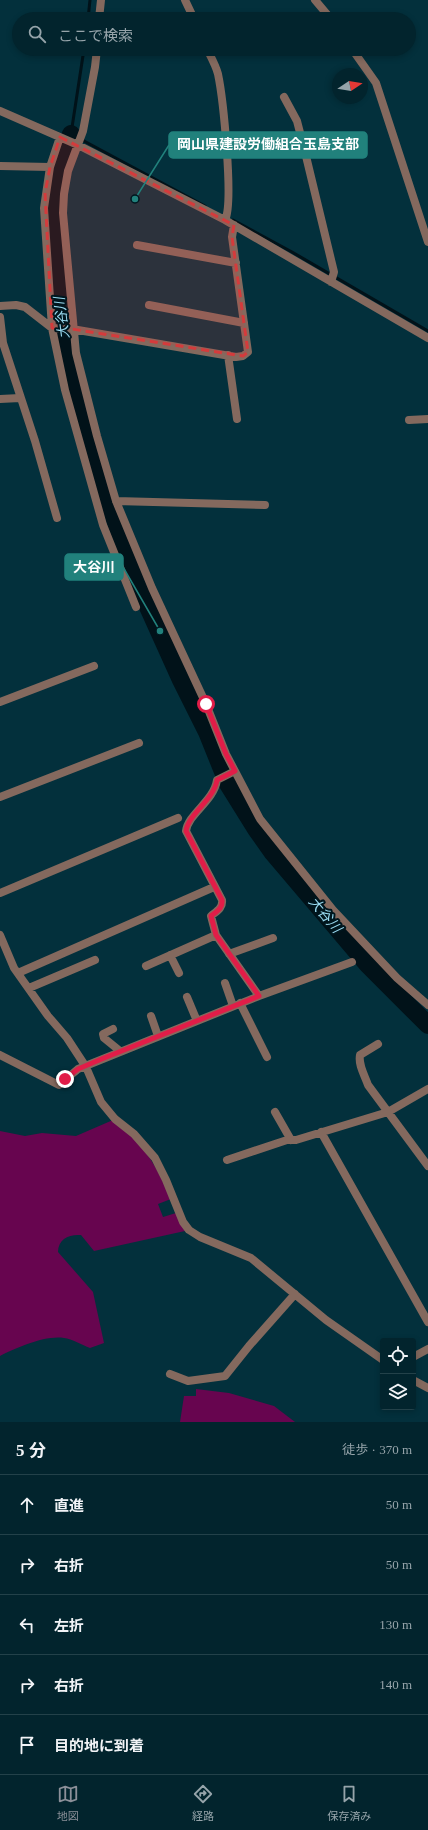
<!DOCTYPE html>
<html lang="ja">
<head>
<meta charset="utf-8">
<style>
  :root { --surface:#02242d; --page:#103039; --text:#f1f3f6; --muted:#96a4aa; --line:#234149; --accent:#8c9099 }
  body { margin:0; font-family:"Times New Roman","Noto Sans JP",serif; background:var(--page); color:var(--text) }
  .controls { position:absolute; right:12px; bottom:12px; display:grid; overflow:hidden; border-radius:4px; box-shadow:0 2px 6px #0003 }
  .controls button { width:36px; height:36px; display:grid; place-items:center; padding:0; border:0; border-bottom:1px solid var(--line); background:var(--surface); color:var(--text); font:20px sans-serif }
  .compass { position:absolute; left:332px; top:68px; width:36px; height:36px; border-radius:50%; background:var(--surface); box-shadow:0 2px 6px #0003; rotate:78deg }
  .stop { position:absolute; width:12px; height:12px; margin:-9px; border:3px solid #e11d48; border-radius:50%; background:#fff }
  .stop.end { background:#e11d48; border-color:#fff; box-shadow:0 1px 4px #0008 }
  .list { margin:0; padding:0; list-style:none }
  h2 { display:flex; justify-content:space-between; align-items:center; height:52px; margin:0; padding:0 16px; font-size:17px }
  h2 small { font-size:13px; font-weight:400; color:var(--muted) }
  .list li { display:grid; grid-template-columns:26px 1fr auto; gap:12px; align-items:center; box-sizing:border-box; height:60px; padding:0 16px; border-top:1px solid var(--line) }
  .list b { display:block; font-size:15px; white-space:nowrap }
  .list em { font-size:13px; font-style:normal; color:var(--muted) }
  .icon { flex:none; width:22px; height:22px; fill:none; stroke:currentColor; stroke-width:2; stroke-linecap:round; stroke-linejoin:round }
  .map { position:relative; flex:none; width:428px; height:1422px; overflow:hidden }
  .search { position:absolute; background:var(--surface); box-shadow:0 2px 6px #0003; left:12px; right:12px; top:12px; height:44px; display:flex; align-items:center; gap:10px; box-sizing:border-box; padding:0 14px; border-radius:22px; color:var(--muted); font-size:15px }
  .sheet { height:352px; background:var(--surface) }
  nav { display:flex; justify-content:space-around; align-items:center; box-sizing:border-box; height:56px; border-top:1px solid var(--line); background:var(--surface); font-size:11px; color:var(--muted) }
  nav a { display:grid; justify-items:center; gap:2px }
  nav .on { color:var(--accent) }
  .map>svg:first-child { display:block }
</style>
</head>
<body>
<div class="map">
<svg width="428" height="1422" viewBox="0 0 428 1422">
  <rect width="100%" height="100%" fill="#03303c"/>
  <path fill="#67054f" d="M113,1120c32,26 41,41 58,79l-13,5 5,13 13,-4 9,18 -91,20 -13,-16c-12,-1 -23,4 -23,17l35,40 11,51 -14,5c-8,-3 -18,-9 -26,-10 -19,-3 -48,10 -64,18v-225l25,5 17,-3 34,3z
    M196,1389l33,4 45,13 21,16h-115l4,-26h12z"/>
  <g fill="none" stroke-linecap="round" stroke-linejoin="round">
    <path stroke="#011219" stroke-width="3" d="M88,19l2,-19
      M84,49l-13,85 134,72
      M233,220l59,32 136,79"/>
    <path stroke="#011219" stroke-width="18" d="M71,134l-13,38 -5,35 9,121 10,50 25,89 38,111 46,102 26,52 21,52 28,45 17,24 95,112 60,60"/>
    <path stroke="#84695e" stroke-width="8" d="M185,0l9,19
      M315,0l16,19
      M99,19l2,-19
      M97,49l-2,18 -12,64 -15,40 -4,23 -1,19 13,140 21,83 19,65 36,87 54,116 20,50 34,65 73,91 64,68 31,27
      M207,49c4,8 9,17 11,25 5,24 16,129 7,146
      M352,49l24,34 52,159
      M284,97l13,24 8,31 29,120 -3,10
      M0,111l78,34 147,75 203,118
      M0,166l50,1 10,-30
      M50,167l-6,41 8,120 13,62 38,135 33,82
      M137,245l99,18
      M149,305l95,18
      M0,306l16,-1 9,2 27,21 20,1 164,28 7,-1 5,-4 -16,-115 2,-12
      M0,317l3,26 32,98 22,77
      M228,355l9,64
      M0,399l20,-1
      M409,420l19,-1
      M116,501l149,4
      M0,702l94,-36
      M0,797l139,-54
      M0,893l178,-75
      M0,935l14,33 34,48 19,22 19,29 15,35 14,17 19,15 21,24 11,22 17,42 6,8 11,7 51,21 75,62 57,40
      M229,954l44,-16
      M170,955l9,18
      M146,966l70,-31
      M18,973l196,-86
      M225,983l8,23
      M29,988l66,-28
      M259,996l93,-34
      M187,997l10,24
      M240,1003l27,54
      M151,1016l7,20
      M113,1029l-10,5 1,4 16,13
      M378,1044l-18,11c-2,10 5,21 8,30l60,81
      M0,1055l59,30 19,-16 181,-73 -43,-61 -5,-19c6,-5 12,-8 11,-16l-36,-69c2,-17 28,-30 31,-51l18,-9
      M275,1112l16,28
      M321,1132l107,190
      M227,1160l60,-20h9l92,-28 40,-23
      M413,1357l15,-8
      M170,1374l18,7 37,-5 24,-30 46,-52
      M413,1380l15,8"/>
  </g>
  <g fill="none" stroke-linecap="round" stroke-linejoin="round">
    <path stroke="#e11d48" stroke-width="5" d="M65,1079l13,-10 26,-11 155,-62 -43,-61 -5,-19c6,-5 12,-8 11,-16l-36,-69c2,-17 28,-31 31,-51l18,-9 -9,-17 -20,-50"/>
  </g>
  <path fill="#d43b3c" fill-opacity="0.2" stroke="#d43b3c" stroke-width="3" stroke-dasharray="8 5" stroke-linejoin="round" d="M60,137l174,88 -2,12 16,115 -5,4 -171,-27 -20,-1 -7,-135 5,-26z"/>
  <g text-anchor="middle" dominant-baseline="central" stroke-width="4" stroke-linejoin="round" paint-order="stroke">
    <g font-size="14" font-style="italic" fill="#98d9ef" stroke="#00161e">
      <text transform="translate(62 318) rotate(-97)">大谷川</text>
      <text transform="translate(325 915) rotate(50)">大谷川</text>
    </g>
  </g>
  <path fill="none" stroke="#21817c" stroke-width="1.5" d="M135 199L169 145M160 631L123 567"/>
  <g fill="#21817c" stroke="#00161e" stroke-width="1.5">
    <circle cx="135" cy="199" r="4"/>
    <circle cx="160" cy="631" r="4"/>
  </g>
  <g fill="#21817c" stroke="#21817c" stroke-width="1.5">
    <rect x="169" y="132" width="198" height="26" rx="4"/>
    <rect x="65" y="554" width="58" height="26" rx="4"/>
  </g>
  <g font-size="14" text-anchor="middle" font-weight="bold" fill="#fff">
    <text x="268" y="149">岡山県建設労働組合玉島支部</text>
    <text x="94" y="572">大谷川</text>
  </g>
</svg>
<div class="controls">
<button><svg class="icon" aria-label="locate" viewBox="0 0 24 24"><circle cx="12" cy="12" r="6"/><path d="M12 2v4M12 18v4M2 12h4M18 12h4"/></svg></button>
<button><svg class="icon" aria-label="layers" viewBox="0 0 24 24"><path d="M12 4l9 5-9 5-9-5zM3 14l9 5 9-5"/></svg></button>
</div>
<svg class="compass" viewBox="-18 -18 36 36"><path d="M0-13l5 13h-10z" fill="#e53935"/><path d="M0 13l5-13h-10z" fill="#96a4aa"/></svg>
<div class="stop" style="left:206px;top:704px"></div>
<div class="stop end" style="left:65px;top:1079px"></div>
<div class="search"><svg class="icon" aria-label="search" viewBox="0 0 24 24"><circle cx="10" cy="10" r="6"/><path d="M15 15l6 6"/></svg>ここで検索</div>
</div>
<section class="sheet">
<h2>5 分<small>徒歩 · 370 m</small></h2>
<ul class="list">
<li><svg class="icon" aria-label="ahead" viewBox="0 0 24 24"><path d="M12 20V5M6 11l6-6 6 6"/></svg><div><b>直進</b></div><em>50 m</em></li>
<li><svg class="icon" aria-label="right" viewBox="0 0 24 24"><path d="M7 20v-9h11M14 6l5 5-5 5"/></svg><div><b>右折</b></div><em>50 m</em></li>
<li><svg class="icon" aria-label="left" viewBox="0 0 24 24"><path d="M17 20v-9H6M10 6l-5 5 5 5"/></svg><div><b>左折</b></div><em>130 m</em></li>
<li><svg class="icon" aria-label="right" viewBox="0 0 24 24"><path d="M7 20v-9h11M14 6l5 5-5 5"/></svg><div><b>右折</b></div><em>140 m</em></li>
<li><svg class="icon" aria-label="arrive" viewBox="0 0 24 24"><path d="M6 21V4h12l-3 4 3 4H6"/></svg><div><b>目的地に到着</b></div></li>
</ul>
</section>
<nav>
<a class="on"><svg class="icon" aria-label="map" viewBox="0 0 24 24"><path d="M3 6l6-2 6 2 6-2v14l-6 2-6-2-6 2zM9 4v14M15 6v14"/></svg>地図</a>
<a><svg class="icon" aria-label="directions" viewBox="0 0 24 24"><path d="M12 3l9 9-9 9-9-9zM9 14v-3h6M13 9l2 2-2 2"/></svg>経路</a>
<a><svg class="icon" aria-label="saved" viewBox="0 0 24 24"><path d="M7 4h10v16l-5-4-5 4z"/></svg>保存済み</a>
</nav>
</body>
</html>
